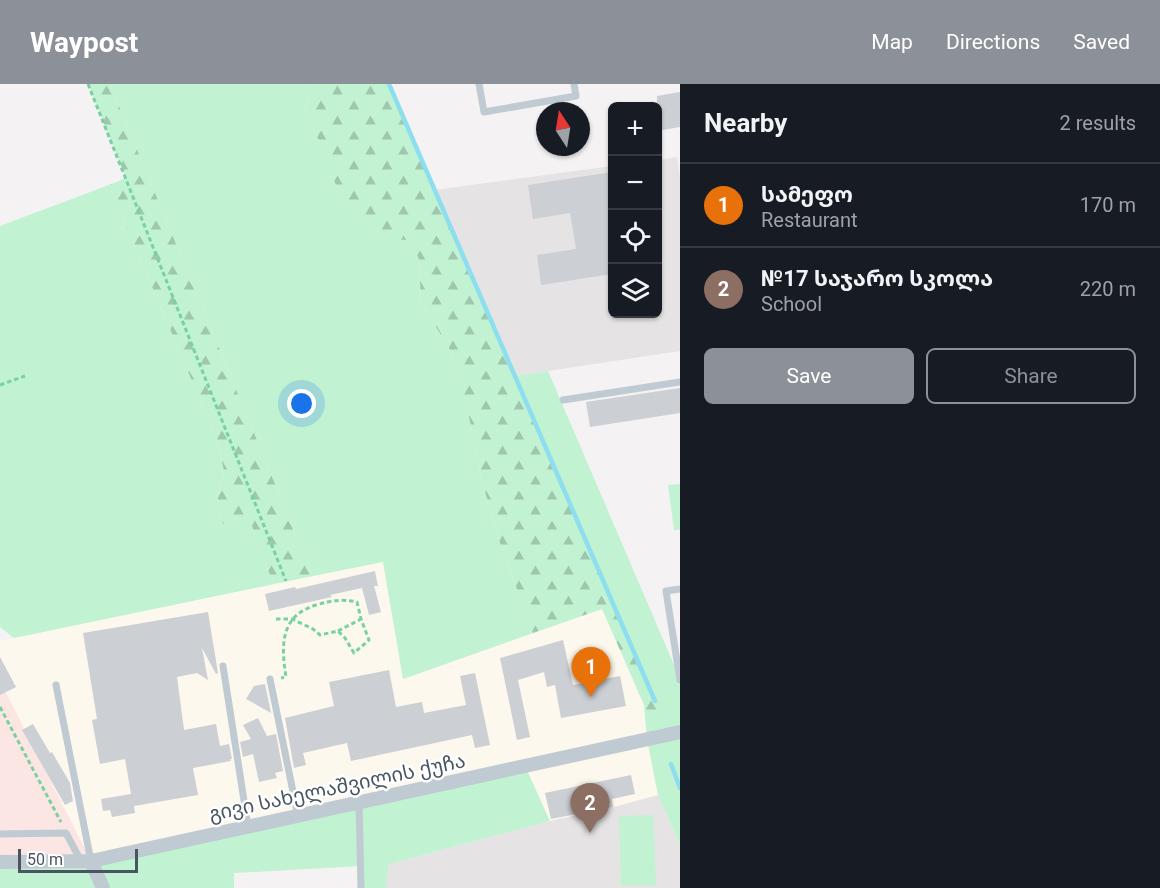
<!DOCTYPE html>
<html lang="en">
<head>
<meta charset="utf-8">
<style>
  :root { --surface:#171b24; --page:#242831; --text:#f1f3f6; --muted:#9ea1a6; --line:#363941; --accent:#8c9099 }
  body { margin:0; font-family:Roboto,"Noto Sans Georgian",sans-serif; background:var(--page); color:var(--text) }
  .controls { position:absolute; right:18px; top:18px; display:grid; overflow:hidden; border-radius:9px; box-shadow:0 2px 4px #0004 }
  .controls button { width:54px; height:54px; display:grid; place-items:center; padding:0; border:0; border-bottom:2px solid var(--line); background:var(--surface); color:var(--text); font:30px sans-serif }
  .compass { position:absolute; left:536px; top:18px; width:54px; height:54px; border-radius:50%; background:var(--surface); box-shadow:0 2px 4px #0004; rotate:348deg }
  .scale { position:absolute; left:18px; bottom:15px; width:120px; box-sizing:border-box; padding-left:6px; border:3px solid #495661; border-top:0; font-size:16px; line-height:21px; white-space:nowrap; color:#495661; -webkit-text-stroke:4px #fff; paint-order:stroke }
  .you { position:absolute; left:302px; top:320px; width:21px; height:21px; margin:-15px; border:4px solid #fff; border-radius:50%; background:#1a73e8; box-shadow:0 0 0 9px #1a73e833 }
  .badge { display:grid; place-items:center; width:39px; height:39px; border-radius:50%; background:var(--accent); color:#fff; font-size:20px; font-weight:700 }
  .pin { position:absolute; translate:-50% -50px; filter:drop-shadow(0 2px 3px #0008) }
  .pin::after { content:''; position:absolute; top:32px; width:21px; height:18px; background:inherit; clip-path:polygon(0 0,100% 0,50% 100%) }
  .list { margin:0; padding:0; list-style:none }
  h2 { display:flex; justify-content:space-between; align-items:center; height:78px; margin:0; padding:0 24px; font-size:26px }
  h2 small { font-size:20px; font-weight:400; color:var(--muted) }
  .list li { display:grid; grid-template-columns:39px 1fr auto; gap:18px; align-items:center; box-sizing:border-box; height:84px; padding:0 24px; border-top:2px solid var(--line) }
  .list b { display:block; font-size:22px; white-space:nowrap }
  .list p { margin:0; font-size:20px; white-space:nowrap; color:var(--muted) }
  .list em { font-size:20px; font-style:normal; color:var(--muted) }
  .actions { display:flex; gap:12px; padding:18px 24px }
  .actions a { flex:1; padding:14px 0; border:2px solid var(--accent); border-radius:9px; text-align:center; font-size:21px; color:var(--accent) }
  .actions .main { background:var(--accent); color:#fff }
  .icon { flex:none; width:33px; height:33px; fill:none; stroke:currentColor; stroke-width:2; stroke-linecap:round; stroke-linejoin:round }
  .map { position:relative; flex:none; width:680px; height:804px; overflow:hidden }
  header { display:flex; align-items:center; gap:36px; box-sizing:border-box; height:84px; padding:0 30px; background:var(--accent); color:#fff }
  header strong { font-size:28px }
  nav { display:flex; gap:33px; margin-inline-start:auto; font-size:21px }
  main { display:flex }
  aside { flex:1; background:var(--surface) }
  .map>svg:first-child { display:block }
</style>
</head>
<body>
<header>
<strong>Waypost</strong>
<nav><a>Map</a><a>Directions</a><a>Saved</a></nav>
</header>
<main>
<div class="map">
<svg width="680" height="804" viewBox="0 0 680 804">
  <defs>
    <pattern id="forest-firs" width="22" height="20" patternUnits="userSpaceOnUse" patternTransform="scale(1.5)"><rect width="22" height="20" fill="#c1f2d2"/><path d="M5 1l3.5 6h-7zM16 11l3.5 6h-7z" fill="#9fc7ae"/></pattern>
  </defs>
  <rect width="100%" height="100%" fill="#f4f2f2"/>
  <path fill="#fdf8ed" d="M383,477l20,118 199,-70 42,96 3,34 11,56 -40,11 -68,15 -25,-55 -434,95 -91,-180v-40z"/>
  <path fill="#e5e3e4" d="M677,73l3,20v174l-165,25 -80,-186 177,-24v148h46v-154z
    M658,711l22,50v43h-294l3,-24 161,-43 68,-15z"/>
  <path fill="#fce6e4" d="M0,597l91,180 -91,1z"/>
  <path fill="#c1f2d2" d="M110,0h202l-7,27 21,45 83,84 10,19 2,44 28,45 17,52 15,78 19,65 33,90 -130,46 -20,-117 -70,14z
    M109,101l108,255 7,31 -7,32 6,21 28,-3 7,26 16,37 -260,54 -14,-11v-401z
    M548,287l132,308v166l-22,-50 -11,-56 8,-38 -140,-325z
    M680,400v46h-6l-6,-45z
    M525,682l25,55 -161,43 -3,24h-25l-1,-22 -126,7v15h-234v-26l91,-1z
    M653,731l3,70 -35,1 -2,-70z"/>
  <path fill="url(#forest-firs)" d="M88,0h22l203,492 -39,8 -16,-37 -7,-25 -28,2 -6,-21 7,-32 -7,-31 -108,-255 17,-7z
    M312,0h77l266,617 8,33 -16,5 -3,-34 -42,-96 -69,24 -33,-90 -19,-65 -15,-77 -17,-53 -28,-45 -2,-44 -10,-19 -24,-1 -42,-33 -17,-50 -21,-45z"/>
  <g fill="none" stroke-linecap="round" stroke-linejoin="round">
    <path stroke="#8ddeef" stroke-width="4.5" d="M389,0l266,617
      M671,680l9,24"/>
  </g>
  <path fill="#cccfd4" d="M680,8v35l-23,4v-35z
    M612,88v102l-71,11 -4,-30 39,-6 -6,-36 -37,6 -5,-34z
    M680,304v25l-90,14 -4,-25z
    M375,487l3,15h-4l7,26 -12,3 -7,-27 -32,7 2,2 -63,14 -4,-17 30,-7 1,2z
    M208,528l10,61 -2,1 -14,-26 6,32 -11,-7 -20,4 7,53 32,-6 4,22 9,-2 3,15h-2l1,2 -38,7 5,27 -64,11 1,7 -23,4 -2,-7 -7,1 -2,-12 30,-5 -6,-35 -25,5 -8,-44 5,-1 -14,-86z
    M563,556l10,45 47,-9 6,30 -65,12 -6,-33 -8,2 -3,-15 -26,8 12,57 -13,3 -17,-82z
    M0,573l16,30 -16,8z
    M389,586l7,37 26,-5 2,11 42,-8 -6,-29 15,-3 15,72 -15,3 -3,-13 -121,26 -4,-18 -44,10 3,12 -12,3 -9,-50 49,-12 -5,-24z
    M265,600l6,29 -25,-14 8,-13z
    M258,634l9,18 9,-2 7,37 -8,2 2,5 -18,4 -6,-28 -10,3 -3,-15 11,-3 -8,-14z
    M33,640l17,29 2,-1 18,31 3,18 -8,4 -43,-75z
    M631,691l4,19 -23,5 1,8 -62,12 -6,-26z"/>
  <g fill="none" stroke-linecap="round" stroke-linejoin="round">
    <path stroke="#77d1a2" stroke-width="3" stroke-dasharray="4.5 3" stroke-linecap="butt" d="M88,0l198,497
      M0,301l25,-9
      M276,535h16l21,10 7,6 18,-4 7,7 9,15 15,-13 -8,-21 -4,-17c-15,-3 -25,-2 -41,3 -36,11 -35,40 -30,72l-5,1
      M338,547l23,-12
      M0,623l61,115"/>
    <path stroke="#c0cad2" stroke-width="7" d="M479,0l5,28 92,-16 -2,-12
      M563,316l117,-18
      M680,505l-14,2 14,89
      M223,582l25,160
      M270,595l28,137
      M56,601l35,176
      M359,718l2,86
      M0,750l66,-1 15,28"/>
    <path stroke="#c0cad2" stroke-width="14" d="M91,777l12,27
      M0,778l91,-1 589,-129"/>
  </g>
  <g text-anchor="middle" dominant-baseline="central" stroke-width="5" stroke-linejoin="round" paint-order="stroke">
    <g font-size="20" fill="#495661" stroke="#fff">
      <text transform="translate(337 703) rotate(-12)">გივი სახელაშვილის ქუჩა</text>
    </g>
  </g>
</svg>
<div class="controls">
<button>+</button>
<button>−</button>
<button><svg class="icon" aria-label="locate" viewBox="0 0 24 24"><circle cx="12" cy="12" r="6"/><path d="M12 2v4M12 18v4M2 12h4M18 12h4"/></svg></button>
<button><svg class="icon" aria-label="layers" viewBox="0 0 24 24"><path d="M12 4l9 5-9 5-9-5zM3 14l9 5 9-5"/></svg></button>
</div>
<svg class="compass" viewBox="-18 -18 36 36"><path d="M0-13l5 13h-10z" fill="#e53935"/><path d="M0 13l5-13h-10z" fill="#9ea1a6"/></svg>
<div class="scale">50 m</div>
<div class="you"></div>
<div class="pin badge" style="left:591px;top:613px;background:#e8710a">1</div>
<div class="pin badge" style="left:590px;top:749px;background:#8d6e63">2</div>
</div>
<aside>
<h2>Nearby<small>2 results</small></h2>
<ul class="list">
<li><span class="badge" style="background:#e8710a">1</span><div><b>სამეფო</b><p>Restaurant</p></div><em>170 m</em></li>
<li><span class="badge" style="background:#8d6e63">2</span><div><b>№17 საჯარო სკოლა</b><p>School</p></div><em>220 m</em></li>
</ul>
<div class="actions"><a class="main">Save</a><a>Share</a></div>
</aside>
</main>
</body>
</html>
